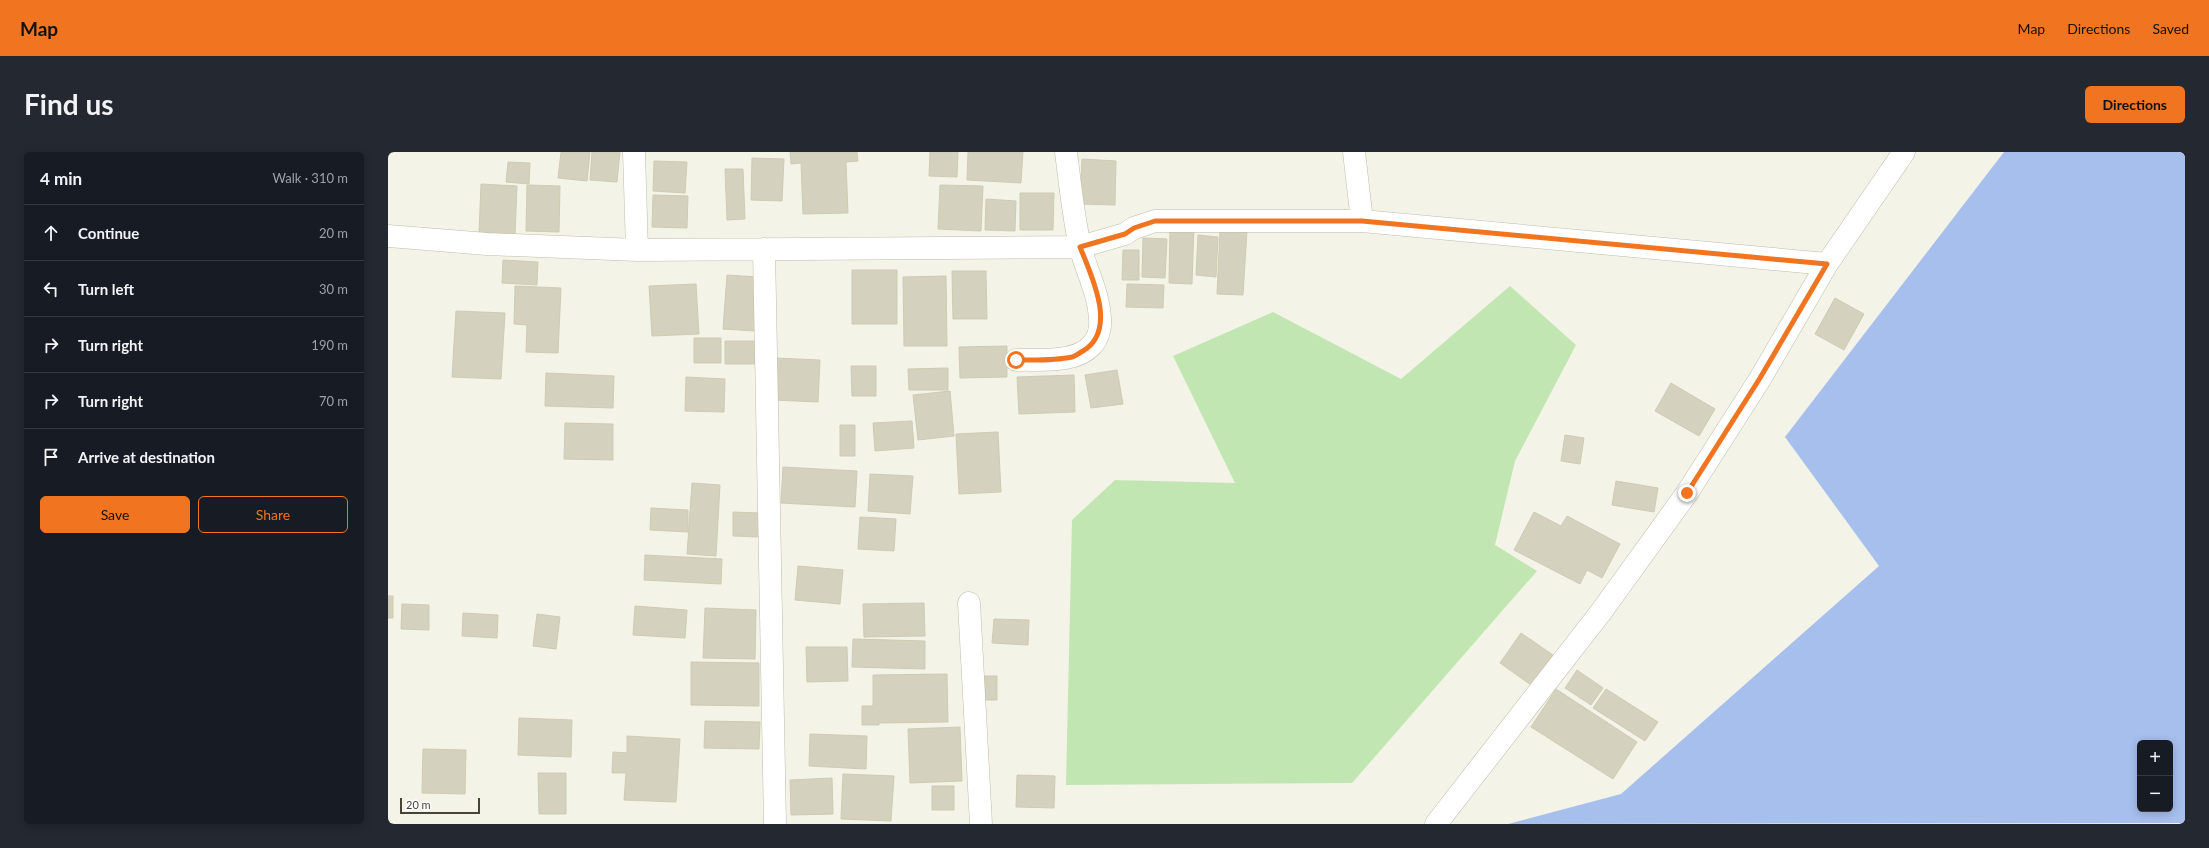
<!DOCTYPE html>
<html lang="en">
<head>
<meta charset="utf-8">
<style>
  :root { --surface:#171b24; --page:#242831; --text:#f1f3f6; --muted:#9ea1a6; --line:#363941; --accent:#f17521 }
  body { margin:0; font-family:Lato,sans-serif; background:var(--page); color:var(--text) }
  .controls { position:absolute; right:12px; bottom:12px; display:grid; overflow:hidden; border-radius:6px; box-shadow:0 2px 10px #0003 }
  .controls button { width:36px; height:36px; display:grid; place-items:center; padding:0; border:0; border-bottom:1px solid var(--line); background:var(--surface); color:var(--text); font:20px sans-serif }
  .scale { position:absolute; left:12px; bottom:10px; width:80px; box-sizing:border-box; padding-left:4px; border:2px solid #464437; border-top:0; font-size:11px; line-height:14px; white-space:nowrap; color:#464437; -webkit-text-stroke:3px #fff; paint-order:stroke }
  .stop { position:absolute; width:12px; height:12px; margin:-9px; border:3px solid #f17521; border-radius:50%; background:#fff }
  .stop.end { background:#f17521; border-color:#fff; box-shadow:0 1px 4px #0008 }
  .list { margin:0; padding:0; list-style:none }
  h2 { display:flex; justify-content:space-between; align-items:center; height:52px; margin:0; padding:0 16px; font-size:17px }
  h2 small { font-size:13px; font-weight:400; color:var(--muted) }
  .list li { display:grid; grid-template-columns:26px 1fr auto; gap:12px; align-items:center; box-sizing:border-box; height:56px; padding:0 16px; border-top:1px solid var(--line) }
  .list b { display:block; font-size:15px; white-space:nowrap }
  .list em { font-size:13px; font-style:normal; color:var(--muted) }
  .actions { display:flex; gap:8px; padding:12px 16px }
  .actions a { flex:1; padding:9px 0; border:1px solid var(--accent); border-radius:6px; text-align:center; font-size:14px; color:var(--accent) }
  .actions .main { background:var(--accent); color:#111 }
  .icon { flex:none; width:22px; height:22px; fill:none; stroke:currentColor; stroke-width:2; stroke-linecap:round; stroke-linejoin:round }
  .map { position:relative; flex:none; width:1797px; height:672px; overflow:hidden; border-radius:6px }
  header { display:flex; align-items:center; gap:24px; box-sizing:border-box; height:56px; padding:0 20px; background:var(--accent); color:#111 }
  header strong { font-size:19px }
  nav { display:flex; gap:22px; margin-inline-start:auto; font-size:14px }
  .intro { display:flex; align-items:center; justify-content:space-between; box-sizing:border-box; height:96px; padding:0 24px }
  h1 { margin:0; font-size:28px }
  .button { padding:10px 18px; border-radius:6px; background:var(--accent); color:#111; font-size:14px; font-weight:700 }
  main { display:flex; gap:24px; padding:0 24px }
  aside { flex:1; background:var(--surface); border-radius:6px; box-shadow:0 2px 10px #0003 }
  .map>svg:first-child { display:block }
</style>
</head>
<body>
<header>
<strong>Map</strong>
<nav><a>Map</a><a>Directions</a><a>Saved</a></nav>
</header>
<div class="intro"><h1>Find us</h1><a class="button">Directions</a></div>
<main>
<aside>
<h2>4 min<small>Walk · 310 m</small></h2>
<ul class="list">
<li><svg class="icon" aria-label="ahead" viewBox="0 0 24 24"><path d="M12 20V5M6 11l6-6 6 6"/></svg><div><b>Continue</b></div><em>20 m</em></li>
<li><svg class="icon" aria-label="left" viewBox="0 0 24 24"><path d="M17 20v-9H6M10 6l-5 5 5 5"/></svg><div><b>Turn left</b></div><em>30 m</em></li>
<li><svg class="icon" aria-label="right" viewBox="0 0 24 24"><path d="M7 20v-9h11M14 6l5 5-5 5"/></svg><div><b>Turn right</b></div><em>190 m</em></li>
<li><svg class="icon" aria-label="right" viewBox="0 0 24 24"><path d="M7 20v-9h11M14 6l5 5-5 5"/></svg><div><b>Turn right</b></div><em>70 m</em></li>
<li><svg class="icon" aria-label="arrive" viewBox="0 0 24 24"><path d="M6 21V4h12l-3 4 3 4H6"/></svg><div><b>Arrive at destination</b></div></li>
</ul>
<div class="actions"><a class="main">Save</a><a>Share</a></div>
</aside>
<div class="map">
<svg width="1797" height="672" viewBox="0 0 1797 672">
  <rect width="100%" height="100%" fill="#f3f3e8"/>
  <path fill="#c2e6b2" d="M1122,134l66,59 -61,116 -20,84 42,26 -185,212 -286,2 6,-265 43,-40 120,3 -62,-127 100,-44 128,67z"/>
  <path fill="#a7bfed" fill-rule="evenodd" d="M1616,0h181v671l-677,1 113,-30 258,-228 -94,-129zM1752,591h30v66h-30z"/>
  <path fill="#d4d1be" stroke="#cfcbb1" d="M173,0h29l-3,29 -29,-3z
    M204,0h28l-3,30 -27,-2z
    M402,0h67l1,9 -12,1 2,51 -45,1 -2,-51 -10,1z
    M542,0h28l-1,25 -28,-1z
    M580,0h55l-2,31 -54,-3z
    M364,6l32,1 -2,42 -31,-1z
    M694,7l34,2 -1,44 -35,-1z
    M266,9l33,1 -2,31 -32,-2z
    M120,10l22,1 -1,21 -23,-2z
    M337,17h18l2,50 -18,1z
    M93,32l36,2 -2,49 -36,-2z
    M139,33l33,1 -1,46 -33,-1z
    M552,33l43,1 -2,45 -43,-2z
    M632,41h34l-1,37h-33z
    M265,43l35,1 -1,32 -35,-1z
    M598,47l30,2 -1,30 -30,-1z
    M782,74h24l-2,58 -23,-1z
    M832,78l27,1 -4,64 -26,-1z
    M810,83l20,2 -2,40 -20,-2z
    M755,86l24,1 -2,39 -23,-1z
    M735,98h16v30h-17z
    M115,108l35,2 -1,23 -35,-2z
    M464,118h45v54h-45z
    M564,119h34l1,48h-34z
    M339,123l31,2 -3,54 -32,-2z
    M558,124l1,70h-43l-1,-69z
    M308,132l3,50 -47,2 -3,-50z
    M739,132l37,1 -1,23 -37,-1z
    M127,134l46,2 -3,65 -32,-1 1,-27 -13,-1z
    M1447,146l29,16 -20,36 -29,-16z
    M68,159l49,2 -4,66 -49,-2z
    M306,186h27v25h-27z
    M337,189h32v23h-32z
    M619,194v31l-47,1 -1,-31z
    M387,206l45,2 -2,42 -45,-2z
    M463,214h25v30h-24z
    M560,216v22h-39l-1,-21z
    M729,218l6,34 -32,4 -6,-33z
    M158,221l68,3 -1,32 -68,-2z
    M686,223l1,37 -56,2 -2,-37z
    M298,225l39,2 -1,33 -39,-1z
    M1283,231l44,26 -16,27 -44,-25z
    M562,239l4,45 -36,4 -5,-45z
    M524,269l2,27 -39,3 -2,-28z
    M177,271l48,1v36l-49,-1z
    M452,273h15v31h-15z
    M610,280l3,60 -42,2 -3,-60z
    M1177,283l19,3 -4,26 -19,-3z
    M395,315l74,4 -2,36 -74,-4z
    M482,322l43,2 -3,38 -42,-3z
    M1228,329l42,7 -4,24 -42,-7z
    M304,331l28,2 -4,71 -29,-2z
    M263,356l37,2v22l-38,-2z
    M345,360l27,1 -1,24 -26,-1z
    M1146,360l27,14 6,-10 53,28 -18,34 -15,-8 -7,14 -66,-34z
    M472,365l36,2 -2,32 -36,-2z
    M257,403l77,4 -1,25 -77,-4z
    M410,414l45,4 -3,34 -45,-4z
    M0,444h5v22h-5z
    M536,451l1,33 -61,1 -1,-33z
    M14,452l27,1v25l-28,-1z
    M247,454l52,4 -2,28 -52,-3z
    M317,456l51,2 -1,49 -52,-1z
    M75,461l35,2 -1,23 -35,-2z
    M149,462l23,3 -4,32 -23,-3z
    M606,467l35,1 -1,25 -36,-2z
    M1133,481l32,22 -22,30 -31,-22z
    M465,487l72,2v28l-73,-2z
    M418,495h41l1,34 -41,1z
    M303,510l68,1v43l-68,-1z
    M1189,518l26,18 -12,17 -26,-17z
    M559,522l1,48 -69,1v2h-17v-19h11v-31z
    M588,524h21v24h-20z
    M1168,537l81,53 -24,37 -82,-52z
    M1218,537l52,33 -13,19 -52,-33z
    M131,566l53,2 -1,37 -53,-2z
    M317,569l55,1 -1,27 -55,-1z
    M572,575l2,54 -52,2 -2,-54z
    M422,582l57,2 -1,33 -57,-3z
    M239,584l53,3 -4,63 -52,-2 2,-27h-14l1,-21 14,1z
    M35,597l43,1 -1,44 -43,-1z
    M150,621h28v41h-27z
    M455,622l51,2 -3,45 -50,-2z
    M629,623l38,1 -1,32 -38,-1z
    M444,626l1,36 -42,1 -1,-35z
    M544,634h22v24h-22z"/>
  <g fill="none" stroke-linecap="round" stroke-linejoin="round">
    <defs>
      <path id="street" d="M246,0l3,98
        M966,0l8,69
        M0,84l99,8 150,6 443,-3 45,-13 9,-6 21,-7h207l465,43
        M376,97l11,575
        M628,208c24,-1 59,4 76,-15 6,-7 9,-17 8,-26 -1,-26 -14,-48 -20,-73 -7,-31 -10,-63 -14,-94
        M581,451l12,221
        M1048,672l165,-212 86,-119 73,-114 67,-115 77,-112"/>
    </defs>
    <use href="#street" stroke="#bebdab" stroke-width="23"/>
    <use href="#street" stroke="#fff" stroke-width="22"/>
  </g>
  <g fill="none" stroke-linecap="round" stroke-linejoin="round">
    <path stroke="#f17521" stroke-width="5" d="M628,208c18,0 38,1 56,-3 4,-1 7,-4 11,-6 35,-21 9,-74 -3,-104l45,-13 9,-6 21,-7h207l465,43 -67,114 -73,115"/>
  </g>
</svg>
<div class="controls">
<button>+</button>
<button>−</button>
</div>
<div class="scale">20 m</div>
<div class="stop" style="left:628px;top:208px"></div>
<div class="stop end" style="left:1299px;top:341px"></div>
</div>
</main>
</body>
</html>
